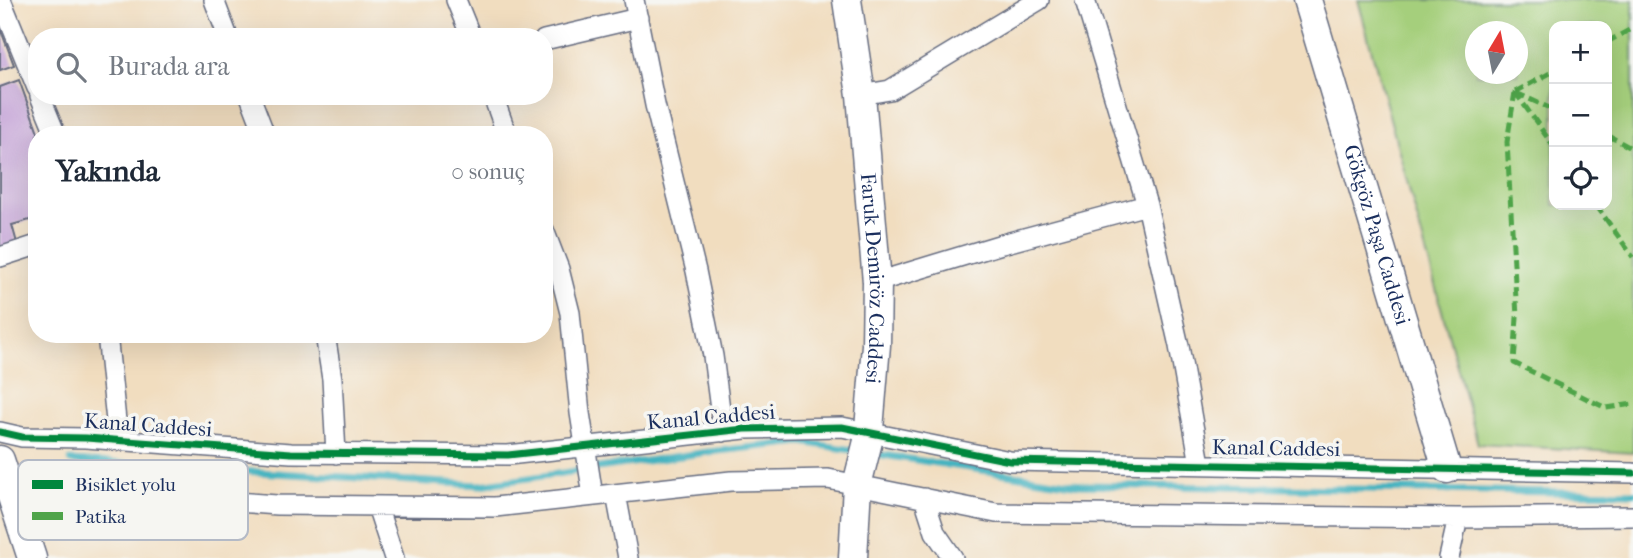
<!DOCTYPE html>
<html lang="tr">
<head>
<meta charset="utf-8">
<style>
  :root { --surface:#fff; --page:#f2f2f3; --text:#1f2937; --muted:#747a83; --line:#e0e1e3 }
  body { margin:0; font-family:"IM FELL French Canon",serif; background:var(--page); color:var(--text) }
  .controls { position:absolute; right:21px; top:21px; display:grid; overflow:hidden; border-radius:14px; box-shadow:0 7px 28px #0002 }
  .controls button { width:63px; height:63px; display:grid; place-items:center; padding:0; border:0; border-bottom:2px solid var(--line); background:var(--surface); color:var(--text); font:35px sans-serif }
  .compass { position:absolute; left:1465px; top:21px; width:63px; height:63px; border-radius:50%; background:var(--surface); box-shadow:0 7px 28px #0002; rotate:10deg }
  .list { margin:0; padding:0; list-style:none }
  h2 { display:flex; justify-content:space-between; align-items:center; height:91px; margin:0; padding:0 28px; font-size:30px }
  h2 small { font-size:23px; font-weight:400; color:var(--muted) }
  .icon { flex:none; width:38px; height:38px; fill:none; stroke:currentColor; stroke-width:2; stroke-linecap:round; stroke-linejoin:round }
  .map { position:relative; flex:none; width:1633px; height:558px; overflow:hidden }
  .search { position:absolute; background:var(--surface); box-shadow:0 7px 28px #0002; left:28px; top:28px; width:525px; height:77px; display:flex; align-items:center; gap:18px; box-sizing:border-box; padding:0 24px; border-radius:28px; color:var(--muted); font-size:26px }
  .panel { position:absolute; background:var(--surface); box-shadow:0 7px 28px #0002; left:28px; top:126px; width:525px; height:217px; border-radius:28px }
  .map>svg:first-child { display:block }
</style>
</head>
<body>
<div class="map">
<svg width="1633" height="558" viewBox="0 0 1633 558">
  <rect width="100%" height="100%" fill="#f6f6f2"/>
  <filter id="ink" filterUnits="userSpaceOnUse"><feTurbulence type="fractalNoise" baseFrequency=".0143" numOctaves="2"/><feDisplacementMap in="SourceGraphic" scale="14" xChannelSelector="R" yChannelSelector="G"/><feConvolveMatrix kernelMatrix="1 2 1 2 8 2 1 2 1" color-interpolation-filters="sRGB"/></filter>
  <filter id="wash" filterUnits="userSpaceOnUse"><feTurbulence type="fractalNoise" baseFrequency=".00686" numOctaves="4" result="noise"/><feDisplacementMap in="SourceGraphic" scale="28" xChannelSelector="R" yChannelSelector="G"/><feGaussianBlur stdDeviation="1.57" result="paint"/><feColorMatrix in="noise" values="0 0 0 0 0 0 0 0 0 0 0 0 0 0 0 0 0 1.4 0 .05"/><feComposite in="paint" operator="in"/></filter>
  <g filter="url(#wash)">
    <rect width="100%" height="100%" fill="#f1ddbf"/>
    <path fill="#a5cf7b" stroke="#607f6c" stroke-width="2" fill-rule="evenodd" d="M1358,0h275v453l-155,-9zM1554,26h53v179h-53zM1476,32h42v42h-42z"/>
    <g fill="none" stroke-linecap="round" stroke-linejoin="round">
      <path stroke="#44b3c0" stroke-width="7" d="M870,453l210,32 553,8
        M71,461l409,24 228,-33 94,-10 56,9"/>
    </g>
    <g id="blocks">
      <path fill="#c4a3d7" d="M0,28l14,37 -14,5z
        M19,80l20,55h-2v83l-25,7 5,18 -17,4v-160z"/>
    </g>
  </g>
  <g filter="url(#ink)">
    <use href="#blocks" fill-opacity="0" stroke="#666c80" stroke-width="2"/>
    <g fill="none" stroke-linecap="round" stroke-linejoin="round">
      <defs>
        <path id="street" d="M1,0l36,88
          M214,0l14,37
          M456,0l15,37
          M634,0l21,105 41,166 17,85 10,76
          M1085,0l62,205 32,141 21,118
          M544,40l94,-22
          M861,95l29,-5 149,-90
          M40,96l16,39
          M250,96l15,39
          M493,96l14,39
          M544,230l15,39 11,44 10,100 13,83
          M0,257l37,-12
          M877,282l125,-38 145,-39
          M107,334l11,106
          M325,334l7,45 4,75
          M0,432l22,5 64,1 205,15 217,2 237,-26 97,-2 168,34 623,12
          M0,487l9,2 64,1 204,15 218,2 236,-26 97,-2 168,34 462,5 175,-2
          M616,494l12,64
          M924,498l11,34 18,26
          M377,506l17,52
          M1449,558l9,-40"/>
        <g id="secondary">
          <path id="s1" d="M847,0l14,95 16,187 -1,63 -8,96 -11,44 -4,73"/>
          <path id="s2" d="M1307,0l140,469"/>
          <path d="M0,460l32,98"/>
        </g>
      </defs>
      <use href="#street" stroke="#666c80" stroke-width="22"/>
      <use href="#secondary" stroke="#666c80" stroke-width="31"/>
      <use href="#street" stroke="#fff" stroke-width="19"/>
      <use href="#secondary" stroke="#fff" stroke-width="28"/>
      <path stroke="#4fa44a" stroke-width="5" stroke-dasharray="10 5" stroke-linecap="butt" d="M1607,42l26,-14
        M1515,92l-8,50 10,175 -3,46 92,45 27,-4
        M1515,92l39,55
        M1515,92l39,-21
        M1516,93l38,17
        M1607,135l26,14
        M1596,205l37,52"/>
      <defs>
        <path id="cycleway" d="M0,432l22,5 64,1 205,15 217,2 237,-26 97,-2 168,34 623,12"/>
      </defs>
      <use href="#cycleway" stroke="#f6f6f2" stroke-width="11"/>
      <use href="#cycleway" stroke="#00873e" stroke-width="7"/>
    </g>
  </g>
  <g text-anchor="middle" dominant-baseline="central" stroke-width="7" stroke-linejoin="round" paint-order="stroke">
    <g font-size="21" fill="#1b2f5e" stroke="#f6f6f2">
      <text stroke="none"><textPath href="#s2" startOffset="245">Gökgöz Paşa Caddesi</textPath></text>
      <text stroke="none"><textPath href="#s1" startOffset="280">Faruk Demiröz Caddesi</textPath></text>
      <text transform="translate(711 417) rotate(-5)">Kanal Caddesi</text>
      <text transform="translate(148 425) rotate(4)">Kanal Caddesi</text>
      <text transform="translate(1276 448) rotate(1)">Kanal Caddesi</text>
    </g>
  </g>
  <rect x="18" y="460" width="230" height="80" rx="10" fill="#f6f6f2" stroke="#b4bac6" stroke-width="2"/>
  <rect x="32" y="480" width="31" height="9" fill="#00873e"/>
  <rect x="32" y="512" width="31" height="8" fill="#4fa44a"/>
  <g font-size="19" fill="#1b2f5e">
    <text x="75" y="491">Bisiklet yolu</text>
    <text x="75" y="523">Patika</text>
  </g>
</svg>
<div class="controls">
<button>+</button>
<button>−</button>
<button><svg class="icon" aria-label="locate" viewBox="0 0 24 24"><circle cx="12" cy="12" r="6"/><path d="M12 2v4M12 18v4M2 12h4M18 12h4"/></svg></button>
</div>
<svg class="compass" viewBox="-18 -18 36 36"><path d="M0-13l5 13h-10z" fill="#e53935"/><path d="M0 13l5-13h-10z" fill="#747a83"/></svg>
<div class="search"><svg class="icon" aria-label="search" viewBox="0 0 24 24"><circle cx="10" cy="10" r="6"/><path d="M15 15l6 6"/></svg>Burada ara</div>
<section class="panel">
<h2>Yakında<small>0 sonuç</small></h2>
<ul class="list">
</ul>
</section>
</div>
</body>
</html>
